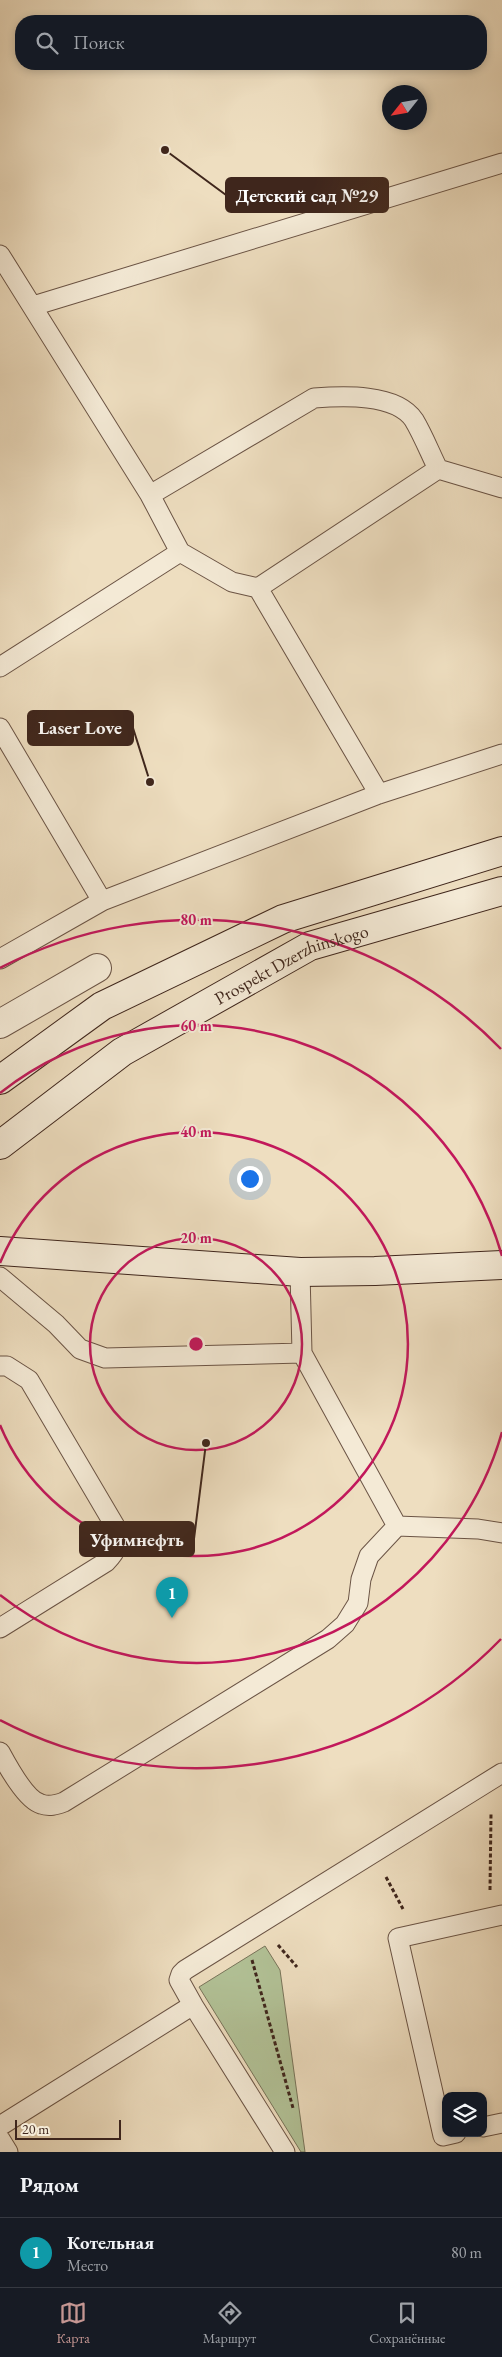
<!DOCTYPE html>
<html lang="ru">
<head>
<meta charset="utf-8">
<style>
  :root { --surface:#171b24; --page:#242831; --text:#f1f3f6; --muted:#9ea1a6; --line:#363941; --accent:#c59692 }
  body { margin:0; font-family:"EB Garamond",serif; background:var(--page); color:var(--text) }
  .controls { position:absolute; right:15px; bottom:15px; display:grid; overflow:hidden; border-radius:10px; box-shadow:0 2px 8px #0003 }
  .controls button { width:45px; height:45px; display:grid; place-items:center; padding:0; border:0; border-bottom:1px solid var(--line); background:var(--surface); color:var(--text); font:25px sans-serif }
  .compass { position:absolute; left:382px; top:85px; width:45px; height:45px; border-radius:50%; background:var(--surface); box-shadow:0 2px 8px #0003; rotate:239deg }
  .scale { position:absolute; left:15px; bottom:12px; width:106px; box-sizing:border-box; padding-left:5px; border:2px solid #3f261c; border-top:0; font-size:14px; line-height:18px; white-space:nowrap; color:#3f261c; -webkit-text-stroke:4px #f4ead6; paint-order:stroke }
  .you { position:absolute; left:249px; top:1178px; width:18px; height:18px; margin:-12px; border:4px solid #fff; border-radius:50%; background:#1a73e8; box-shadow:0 0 0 8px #1a73e833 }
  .badge { display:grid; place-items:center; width:32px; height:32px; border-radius:50%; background:var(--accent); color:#fff; font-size:16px; font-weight:700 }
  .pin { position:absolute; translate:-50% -41px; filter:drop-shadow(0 1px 2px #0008) }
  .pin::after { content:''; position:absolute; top:26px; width:18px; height:15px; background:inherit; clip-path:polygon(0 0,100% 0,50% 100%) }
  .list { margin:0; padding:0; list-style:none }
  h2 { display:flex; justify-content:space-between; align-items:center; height:65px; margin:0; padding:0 20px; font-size:21px }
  h2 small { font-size:16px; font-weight:400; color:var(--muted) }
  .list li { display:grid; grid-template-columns:32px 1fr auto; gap:15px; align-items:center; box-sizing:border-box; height:70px; padding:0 20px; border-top:1px solid var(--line) }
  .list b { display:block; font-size:19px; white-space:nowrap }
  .list p { margin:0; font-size:16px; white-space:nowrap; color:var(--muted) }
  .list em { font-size:16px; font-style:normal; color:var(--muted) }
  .icon { flex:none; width:28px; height:28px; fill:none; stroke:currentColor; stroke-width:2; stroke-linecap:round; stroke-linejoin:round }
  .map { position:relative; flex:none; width:502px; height:2152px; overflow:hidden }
  .search { position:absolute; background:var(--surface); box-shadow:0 2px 8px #0003; left:15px; right:15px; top:15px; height:55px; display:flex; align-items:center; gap:12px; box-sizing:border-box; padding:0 18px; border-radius:20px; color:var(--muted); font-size:19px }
  .sheet { height:135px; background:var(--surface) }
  nav { display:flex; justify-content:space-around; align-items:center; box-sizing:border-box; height:70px; border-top:1px solid var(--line); background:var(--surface); font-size:14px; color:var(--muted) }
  nav a { display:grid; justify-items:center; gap:2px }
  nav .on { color:var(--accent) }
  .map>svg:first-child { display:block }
</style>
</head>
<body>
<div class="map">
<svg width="502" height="2152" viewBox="0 0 502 2152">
  <rect width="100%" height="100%" fill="#eedec0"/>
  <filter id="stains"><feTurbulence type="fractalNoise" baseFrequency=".004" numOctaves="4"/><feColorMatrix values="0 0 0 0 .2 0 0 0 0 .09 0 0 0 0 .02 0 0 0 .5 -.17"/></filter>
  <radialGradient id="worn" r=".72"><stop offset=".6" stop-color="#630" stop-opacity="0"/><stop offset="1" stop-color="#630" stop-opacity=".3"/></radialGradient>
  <path fill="#b2c297" stroke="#78745a" d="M265,1946l15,24 25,182h-4l-102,-165z"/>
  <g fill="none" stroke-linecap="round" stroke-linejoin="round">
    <defs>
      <path id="lane" d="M0,255l150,240 30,57 52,30 26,6 180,-119 64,19
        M33,306l469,-143
        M150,495l164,-97c28,-2 82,-5 100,22 9,15 16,33 24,49
        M258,588l121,206
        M0,667l180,-115
        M0,728l102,173
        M0,959l102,-58 277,-107 123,-40
        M0,1277l56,47 24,25 25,9 197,-5 -2,-81
        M0,1366h7l22,14 86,146c5,16 3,24 -9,36l-106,66
        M397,1526l81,3 24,4
        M0,1752c7,13 26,48 41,52 8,3 15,1 23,-2l264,-163 17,-15 13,-21 3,-24 8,-23 28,-30 -95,-173
        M193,2005l92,147
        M0,2126l193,-121 -14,-25 2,-6 4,-4 317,-197
        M483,2127l19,-4
        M456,2133l-13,3 -45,-198 104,-23
        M0,2139l8,13"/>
      <path id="street" d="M0,1024l97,-56"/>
      <g id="secondary">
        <path d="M0,1080l102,-74 181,-87 219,-68"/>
        <path id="s1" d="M0,1145l122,-93 188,-106 192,-55"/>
        <path d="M0,1251l300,21 75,-1 127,-6"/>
      </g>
    </defs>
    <use href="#lane" stroke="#6b5445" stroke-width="21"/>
    <use href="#street" stroke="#6b5445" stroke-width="30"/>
    <use href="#secondary" stroke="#3f261c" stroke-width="30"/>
    <path stroke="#3f261c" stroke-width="3" stroke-dasharray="4 2.5" stroke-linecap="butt" d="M386,1877l17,32
      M490,1890l1,-76
      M278,1945l19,22
      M252,1960l41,148"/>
    <use href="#lane" stroke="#f4ead6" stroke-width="19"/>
    <use href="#street" stroke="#f4ead6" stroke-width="28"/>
    <use href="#secondary" stroke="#f4ead6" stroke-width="28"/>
  </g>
  <g fill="none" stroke="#c2185b" stroke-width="2.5">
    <circle cx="196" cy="1344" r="106"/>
    <path d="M0 1263A212 212 0 1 1 0 1425"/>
    <path d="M502 1432A318 318 0 0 1 0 1595M0 1093A318 318 0 0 1 502 1256"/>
    <path d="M501 1639A424 424 0 0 1 0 1720M0 968A424 424 0 0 1 501 1049"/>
  </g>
  <g text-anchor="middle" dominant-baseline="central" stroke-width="4" stroke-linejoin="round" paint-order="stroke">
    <g font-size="18" fill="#3f261c" stroke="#f4ead6">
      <text stroke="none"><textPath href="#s1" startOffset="345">Prospekt Dzerzhinskogo</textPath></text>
    </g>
  </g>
  <circle cx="196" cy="1344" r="8" fill="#c2185b" stroke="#f4ead6" stroke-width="2.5"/>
  <g font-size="15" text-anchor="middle" font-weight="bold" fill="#c2185b" stroke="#f4ead6" stroke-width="4" stroke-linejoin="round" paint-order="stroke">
    <text x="196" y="925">80 m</text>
    <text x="196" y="1031">60 m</text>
    <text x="196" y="1137">40 m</text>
    <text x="196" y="1243">20 m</text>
  </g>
  <path fill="none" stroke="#3f261c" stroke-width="2" d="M165 150L226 195M150 782L133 728M206 1443L194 1539"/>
  <g fill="#3f261c" stroke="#f4ead6" stroke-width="2">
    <circle cx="165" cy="150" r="5"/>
    <circle cx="150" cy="782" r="5"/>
    <circle cx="206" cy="1443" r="5"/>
  </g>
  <g fill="#3f261c" stroke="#3f261c" stroke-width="2">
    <rect x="226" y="178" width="162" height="34" rx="5"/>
    <rect x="28" y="711" width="105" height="34" rx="5"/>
    <rect x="80" y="1522" width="114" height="34" rx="5"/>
  </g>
  <g font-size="19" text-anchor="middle" font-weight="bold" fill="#fff">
    <text x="307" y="202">Детский сад №29</text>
    <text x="80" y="734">Laser Love</text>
    <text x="137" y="1546">Уфимнефть</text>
  </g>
  <rect width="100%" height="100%" filter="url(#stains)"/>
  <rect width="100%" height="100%" fill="url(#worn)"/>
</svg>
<div class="controls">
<button><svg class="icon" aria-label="layers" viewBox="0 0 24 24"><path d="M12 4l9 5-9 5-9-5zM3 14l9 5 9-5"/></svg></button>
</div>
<svg class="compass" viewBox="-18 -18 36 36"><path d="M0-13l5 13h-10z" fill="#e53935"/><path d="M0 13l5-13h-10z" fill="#9ea1a6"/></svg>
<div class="scale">20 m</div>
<div class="you"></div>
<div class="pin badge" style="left:172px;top:1618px;background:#0f9aa8">1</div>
<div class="search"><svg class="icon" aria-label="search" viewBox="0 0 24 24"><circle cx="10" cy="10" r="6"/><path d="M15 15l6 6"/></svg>Поиск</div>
</div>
<section class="sheet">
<h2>Рядом<small></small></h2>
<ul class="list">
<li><span class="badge" style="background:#0f9aa8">1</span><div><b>Котельная</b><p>Место</p></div><em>80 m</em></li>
</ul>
</section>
<nav>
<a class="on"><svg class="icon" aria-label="map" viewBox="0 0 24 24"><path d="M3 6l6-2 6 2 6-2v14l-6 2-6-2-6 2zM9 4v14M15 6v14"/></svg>Карта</a>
<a><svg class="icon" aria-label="directions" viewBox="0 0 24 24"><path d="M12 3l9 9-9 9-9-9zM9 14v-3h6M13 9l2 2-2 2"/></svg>Маршрут</a>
<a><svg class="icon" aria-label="saved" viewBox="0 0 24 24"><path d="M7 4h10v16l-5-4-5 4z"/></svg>Сохранённые</a>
</nav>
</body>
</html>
